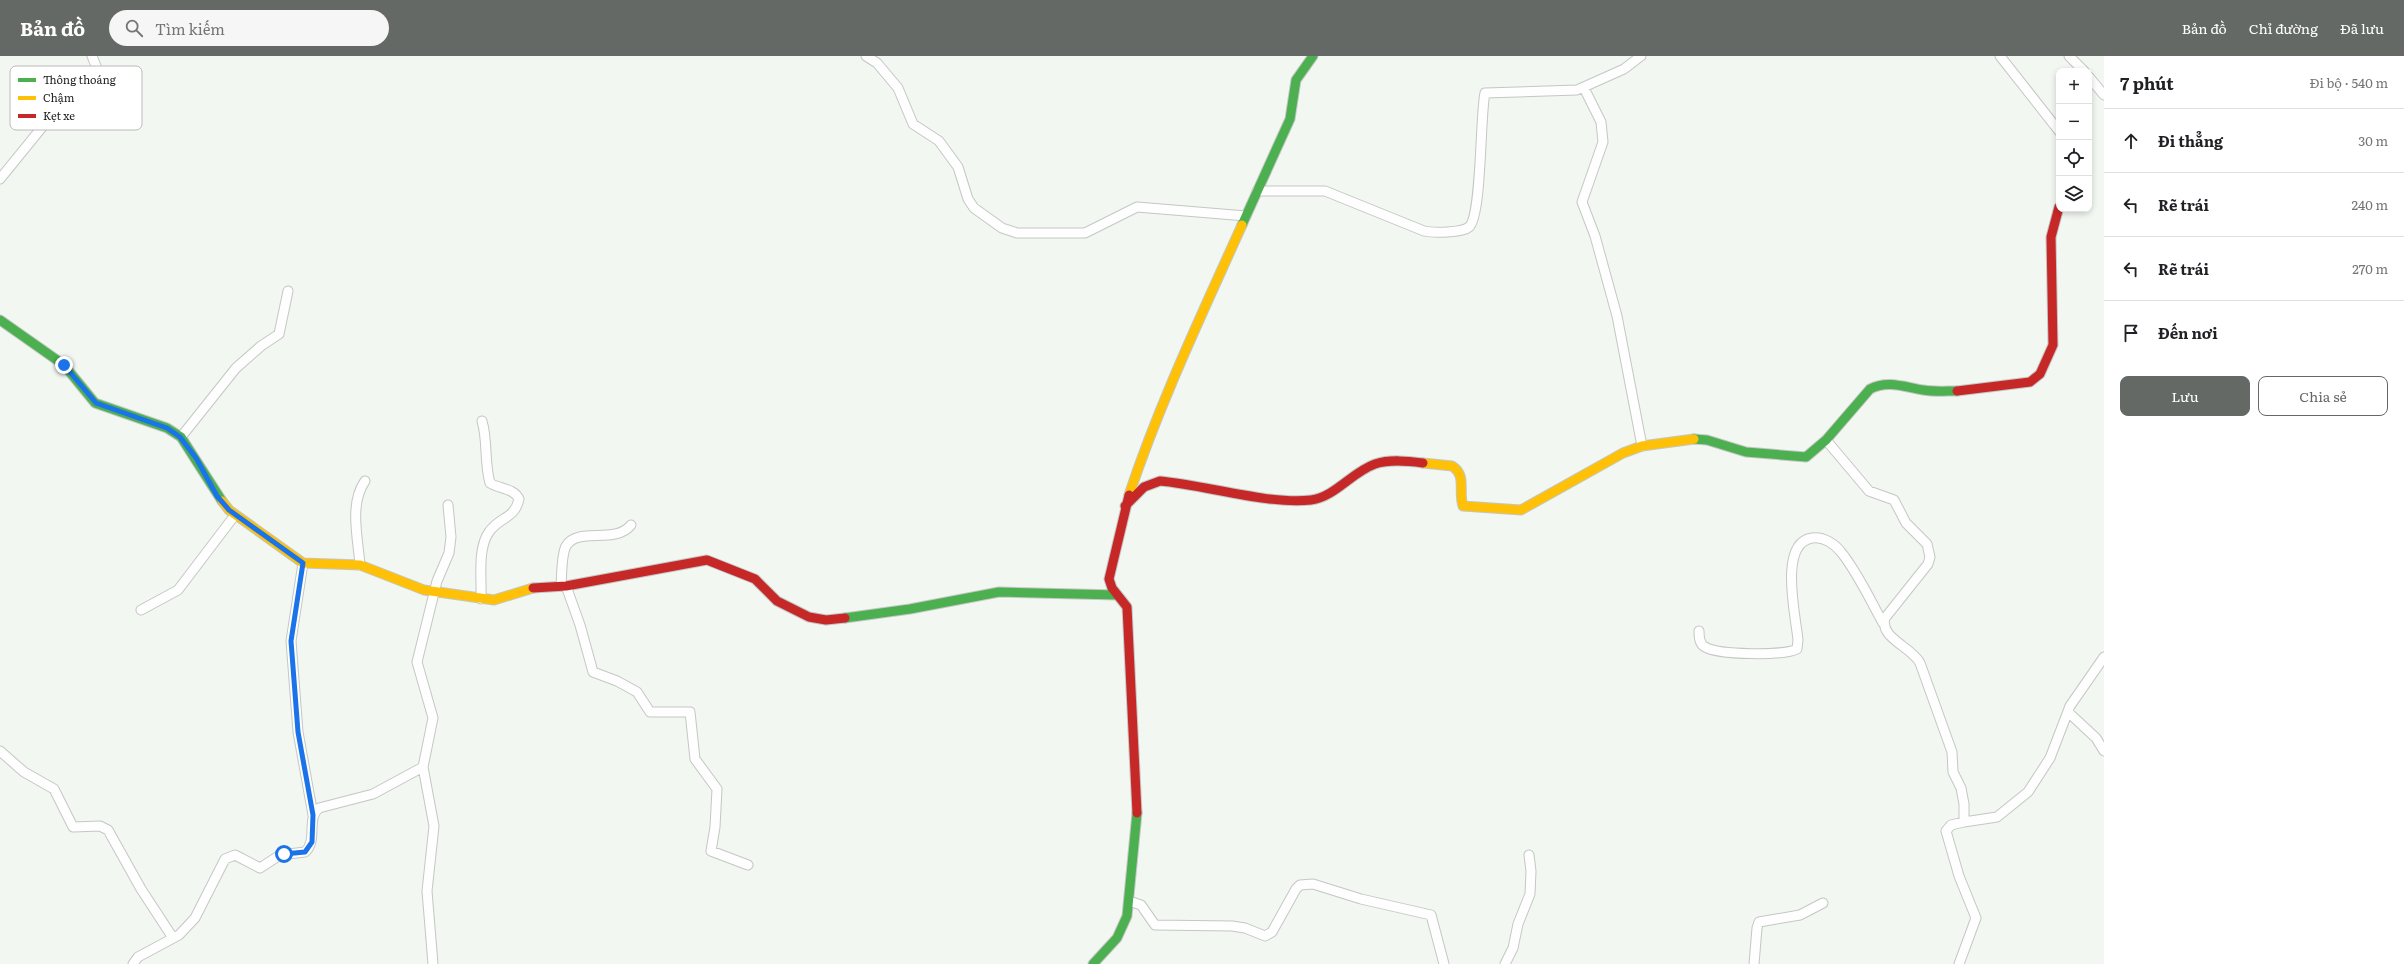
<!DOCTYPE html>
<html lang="vi">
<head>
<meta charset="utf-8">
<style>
  :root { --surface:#fff; --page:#f6f6f6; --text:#202124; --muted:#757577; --line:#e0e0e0; --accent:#656965 }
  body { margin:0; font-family:Literata,serif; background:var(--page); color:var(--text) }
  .controls { position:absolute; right:12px; top:12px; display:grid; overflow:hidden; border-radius:8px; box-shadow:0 2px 6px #0003 }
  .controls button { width:36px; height:36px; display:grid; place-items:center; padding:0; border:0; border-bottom:1px solid var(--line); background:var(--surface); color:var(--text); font:20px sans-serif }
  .stop { position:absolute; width:12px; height:12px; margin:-9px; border:3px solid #1a73e8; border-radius:50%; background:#fff }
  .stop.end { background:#1a73e8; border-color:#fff; box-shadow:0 1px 4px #0008 }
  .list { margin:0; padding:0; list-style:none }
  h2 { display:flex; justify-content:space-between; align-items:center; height:52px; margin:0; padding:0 16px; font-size:17px }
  h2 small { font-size:13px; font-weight:400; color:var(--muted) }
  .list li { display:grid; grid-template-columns:26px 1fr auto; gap:12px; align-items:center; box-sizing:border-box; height:64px; padding:0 16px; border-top:1px solid var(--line) }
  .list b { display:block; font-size:15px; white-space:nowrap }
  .list em { font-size:13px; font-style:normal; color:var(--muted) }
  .actions { display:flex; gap:8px; padding:12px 16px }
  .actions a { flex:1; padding:9px 0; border:1px solid var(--accent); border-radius:8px; text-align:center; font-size:14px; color:var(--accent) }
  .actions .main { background:var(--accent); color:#fff }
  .icon { flex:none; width:22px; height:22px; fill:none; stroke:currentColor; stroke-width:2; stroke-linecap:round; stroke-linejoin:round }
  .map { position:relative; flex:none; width:2104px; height:908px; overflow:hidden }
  header { display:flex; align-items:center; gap:24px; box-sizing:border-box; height:56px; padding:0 20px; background:var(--accent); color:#fff }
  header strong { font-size:19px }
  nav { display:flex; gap:22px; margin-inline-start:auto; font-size:14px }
  .search { width:280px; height:36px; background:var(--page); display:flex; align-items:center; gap:10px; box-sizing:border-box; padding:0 14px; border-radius:22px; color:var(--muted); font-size:15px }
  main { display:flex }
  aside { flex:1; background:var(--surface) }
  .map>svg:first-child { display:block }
</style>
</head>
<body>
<header>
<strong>Bản đồ</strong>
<div class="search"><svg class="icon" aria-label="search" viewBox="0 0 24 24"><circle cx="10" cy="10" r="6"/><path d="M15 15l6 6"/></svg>Tìm kiếm</div>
<nav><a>Bản đồ</a><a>Chỉ đường</a><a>Đã lưu</a></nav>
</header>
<main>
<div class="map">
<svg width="2104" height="908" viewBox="0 0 2104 908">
  <rect width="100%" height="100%" fill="#f2f7f2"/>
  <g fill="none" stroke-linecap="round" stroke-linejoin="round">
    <defs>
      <path id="street" d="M866,0l11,7 21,25 15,36 26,17 19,26 10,32 6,9 28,20 15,5h68l52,-26 109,9
        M2000,0l59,75
        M2069,0l15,15
        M2089,21l15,18
        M1584,32l17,34 2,20 -21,60 13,34 22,80 25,130
        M0,123l65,-80 29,-22 4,-6 -6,-15
        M1257,135h68l99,40c9,2 38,2 45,-4 13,-11 11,-113 16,-134l92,-3 47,-21 17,-13
        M181,381l55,-69 25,-22 18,-12 9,-43
        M1826,384l43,51 25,9 12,23 21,21 3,13 -2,7 -43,54c-6,20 27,29 35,45l32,89 1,20 8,16 3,16v18
        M303,507l-12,78 7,91 15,83
        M360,509c-2,-27 -11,-61 5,-84
        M561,530c1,-11 0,-30 5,-40 12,-20 49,-1 65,-21
        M566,530l14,39 13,47 24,9 20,11 13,20h40l5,47 22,30 -2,38 -4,24 37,14
        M481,543c1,-20 -4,-50 8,-67 10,-15 26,-13 30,-33 -5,-11 -20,-10 -29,-16 -6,-21 -2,-42 -8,-62
        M141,554l37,-20 57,-75
        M1699,575c0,5 0,13 6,16 13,8 79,9 92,2l1,-9c-2,-23 -20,-97 14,-102 11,-2 23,6 29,14 17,21 29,48 42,71
        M2068,656l28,26 8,13
        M0,695l24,21 30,17 19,38 27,-1 8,4 33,59 32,49
        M1129,845l12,4 14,20 77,1 13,2 20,8 7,-4 24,-43 4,-4 13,-1 48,15 70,16 13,49
        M133,908l5,-7 41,-22 16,-17 30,-59 10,-4 25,13 20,-13 25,-3c13,-11 1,-34 14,-44l54,-14 50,-27
        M433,908l-6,-73 7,-65 -11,-59 10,-49 -16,-56 20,-81 12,-28 2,-16 -3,-32
        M1505,908l8,-16 5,-24 12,-30 1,-23 -2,-16
        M1754,908l3,-36 2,-6 41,-7 23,-12
        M1959,908l17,-46 -17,-42 -13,-45 5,-6 13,-3 33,-5 31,-25 22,-34 20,-52 34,-49"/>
      <path id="fast" d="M1242,169l48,-106 6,-39 17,-24
        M0,264l64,45 31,38 72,25 14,9 41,64
        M1694,383l13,1 39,12 60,5 20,-17 44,-51c18,-9 34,-2 53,1 11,2 23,1 34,1
        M845,562l65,-9 89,-17 118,3
        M1093,908l24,-26 10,-22 10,-103"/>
      <path id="slow" d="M1423,407l29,3c15,9 6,26 11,40l58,4 102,-57 19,-7 52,-7
        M1129,439c31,-93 73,-181 113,-270
        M222,445l7,9 74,53 57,2 64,25 70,10 39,-12"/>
      <path id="jam" d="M1957,335l73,-9 10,-8 13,-29 -2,-108 8,-30
        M1129,439l-20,84 3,9 15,19 10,206
        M1125,450l19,-19 16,-6c45,4 109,24 151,19 24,-3 41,-28 64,-36 15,-5 33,-3 48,-1
        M533,532l33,-2 141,-26 48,19 22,22 32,16 17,3 19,-2"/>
    </defs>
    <use href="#street" stroke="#c4c7c4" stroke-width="11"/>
    <use href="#fast" stroke="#c4c7c4" stroke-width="11"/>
    <use href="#slow" stroke="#c4c7c4" stroke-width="11"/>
    <use href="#jam" stroke="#c4c7c4" stroke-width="11"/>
    <use href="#street" stroke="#fdfefd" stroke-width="9"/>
    <use href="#fast" stroke="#4caf50" stroke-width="9"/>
    <use href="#slow" stroke="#ffc107" stroke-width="9"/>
    <use href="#jam" stroke="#c62828" stroke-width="9"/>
  </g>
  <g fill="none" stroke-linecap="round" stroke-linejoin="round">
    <path stroke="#1a73e8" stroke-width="5" d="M64,309l32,38 71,25 13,9 16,21 21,38 12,14 74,53 -12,78 7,91 15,83 -1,27 -7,10 -21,2"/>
  </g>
  <rect x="10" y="10" width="132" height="64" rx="6" fill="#fff" stroke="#babbba" stroke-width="1"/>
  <rect x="18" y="22" width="18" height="4" fill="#4caf50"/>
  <rect x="18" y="40" width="18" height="4" fill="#ffc107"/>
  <rect x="18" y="58" width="18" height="4" fill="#c62828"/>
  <g font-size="11" fill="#191c19">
    <text x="43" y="28">Thông thoáng</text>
    <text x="43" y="46">Chậm</text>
    <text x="43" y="64">Kẹt xe</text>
  </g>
</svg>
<div class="controls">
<button>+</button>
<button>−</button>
<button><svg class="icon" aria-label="locate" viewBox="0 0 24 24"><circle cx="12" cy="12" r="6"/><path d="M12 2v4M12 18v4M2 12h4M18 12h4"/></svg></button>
<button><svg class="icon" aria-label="layers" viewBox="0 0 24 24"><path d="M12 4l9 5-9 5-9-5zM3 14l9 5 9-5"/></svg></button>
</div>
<div class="stop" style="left:284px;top:798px"></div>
<div class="stop end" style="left:64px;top:309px"></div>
</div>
<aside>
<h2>7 phút<small>Đi bộ · 540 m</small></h2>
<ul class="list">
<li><svg class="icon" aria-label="ahead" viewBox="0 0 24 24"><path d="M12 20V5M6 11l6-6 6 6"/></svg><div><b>Đi thẳng</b></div><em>30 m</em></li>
<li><svg class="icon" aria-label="left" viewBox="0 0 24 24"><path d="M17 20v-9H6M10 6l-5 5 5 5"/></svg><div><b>Rẽ trái</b></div><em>240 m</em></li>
<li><svg class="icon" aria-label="left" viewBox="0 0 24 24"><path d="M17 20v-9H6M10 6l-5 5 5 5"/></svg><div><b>Rẽ trái</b></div><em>270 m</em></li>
<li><svg class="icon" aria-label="arrive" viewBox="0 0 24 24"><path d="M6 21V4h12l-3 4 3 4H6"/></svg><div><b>Đến nơi</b></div></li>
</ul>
<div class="actions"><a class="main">Lưu</a><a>Chia sẻ</a></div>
</aside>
</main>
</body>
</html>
